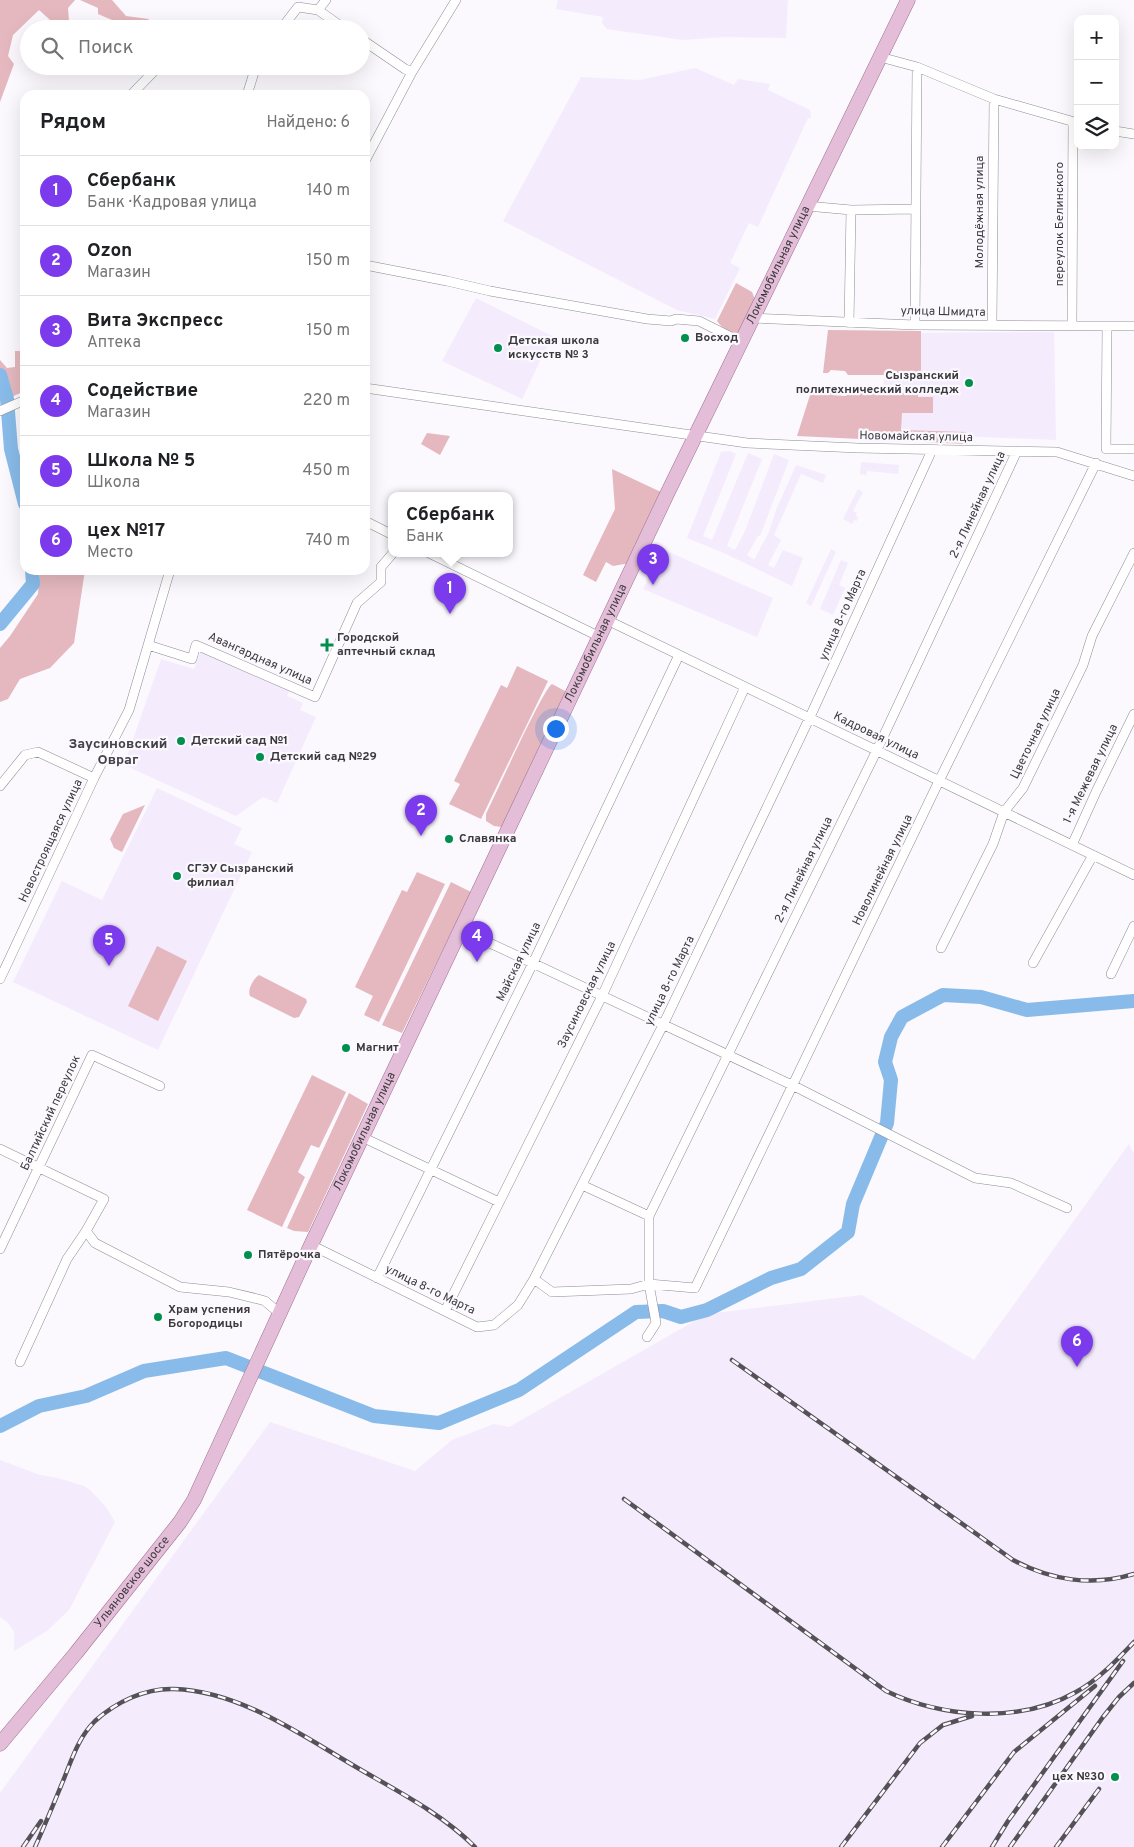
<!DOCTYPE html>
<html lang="ru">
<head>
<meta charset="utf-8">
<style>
  :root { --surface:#fff; --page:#f2f2f2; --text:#202124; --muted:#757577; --line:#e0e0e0; --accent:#7c3aed }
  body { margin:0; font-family:Overpass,sans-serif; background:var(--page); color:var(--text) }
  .controls { position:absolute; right:15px; top:15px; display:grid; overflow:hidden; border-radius:10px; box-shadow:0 5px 20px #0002 }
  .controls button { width:45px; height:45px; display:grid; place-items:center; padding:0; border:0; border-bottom:1px solid var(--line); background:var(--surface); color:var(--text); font:25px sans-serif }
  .you { position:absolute; left:555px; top:728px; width:18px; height:18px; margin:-12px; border:4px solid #fff; border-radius:50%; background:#1a73e8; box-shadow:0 0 0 8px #1a73e833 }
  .badge { display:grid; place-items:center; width:32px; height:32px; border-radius:50%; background:var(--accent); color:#fff; font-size:16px; font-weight:700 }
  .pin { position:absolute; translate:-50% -41px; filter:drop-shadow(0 1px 2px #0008) }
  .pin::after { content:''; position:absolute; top:26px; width:18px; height:15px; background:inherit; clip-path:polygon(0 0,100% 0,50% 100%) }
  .popup { position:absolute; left:388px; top:492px; width:125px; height:65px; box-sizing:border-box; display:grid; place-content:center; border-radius:10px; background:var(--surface); filter:drop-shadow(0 1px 4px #0005); font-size:16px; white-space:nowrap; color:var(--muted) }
  .popup b { font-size:19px; color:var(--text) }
  .popup::after { content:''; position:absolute; left:50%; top:100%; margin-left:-10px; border:10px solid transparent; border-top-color:var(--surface) }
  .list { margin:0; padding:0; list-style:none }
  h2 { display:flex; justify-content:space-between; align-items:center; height:65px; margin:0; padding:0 20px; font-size:21px }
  h2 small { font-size:16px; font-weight:400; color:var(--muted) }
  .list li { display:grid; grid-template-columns:32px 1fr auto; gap:15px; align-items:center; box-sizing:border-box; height:70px; padding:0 20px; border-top:1px solid var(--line) }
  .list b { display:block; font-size:19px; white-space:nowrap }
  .list p { margin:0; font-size:16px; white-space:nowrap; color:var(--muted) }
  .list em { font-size:16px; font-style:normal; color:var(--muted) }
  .icon { flex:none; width:28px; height:28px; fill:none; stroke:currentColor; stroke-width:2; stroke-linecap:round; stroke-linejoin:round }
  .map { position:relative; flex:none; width:1134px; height:1847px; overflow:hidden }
  .search { position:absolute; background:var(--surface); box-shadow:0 5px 20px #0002; left:20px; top:20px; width:350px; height:55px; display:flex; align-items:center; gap:12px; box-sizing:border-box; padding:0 18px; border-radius:28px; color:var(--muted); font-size:19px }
  .panel { position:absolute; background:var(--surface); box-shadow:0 5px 20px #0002; left:20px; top:90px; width:350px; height:485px; border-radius:15px }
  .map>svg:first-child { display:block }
</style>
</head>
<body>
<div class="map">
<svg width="1134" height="1847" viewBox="0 0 1134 1847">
  <rect width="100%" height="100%" fill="#fbf8fe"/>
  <path fill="#f4ebfd" d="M558,0h230l-2,38 -60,-1 -43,3 -76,-11 -5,-6 1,-6 -47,-8z
    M695,68l39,17 4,-6 32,5 -2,6 42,20 1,8h-3l-50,109 -9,-4 -19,40 10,5 -25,51 -38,-9 -174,-89 78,-144 59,3z
    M476,298l76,38 -30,63 -80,-38z
    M1054,332l2,108 -172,-7v-100z
    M730,451l6,3 -33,82 9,4 36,-87 14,6 -35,87 8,4 10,-19 29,-77 15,6 -29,76h-2l-11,19 7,5 15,-28 8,-24 19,-43 30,10 -3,8 -22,-9 -27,61 7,5 -13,25 6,3 9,-18 20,8 -11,28 -68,-33 -37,-15 34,-86z
    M861,462l38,3 -1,9 -31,-3 -1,4 -6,-1z
    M858,489l5,3 -10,19 4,2 -2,3 3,1 -1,4 -3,-1 -2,4 -9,-5z
    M662,549l111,49 -16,39 -114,-48z
    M831,549l5,3 -25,54 -5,-3z
    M841,560l7,3 -9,22 6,3 -12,27 -13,-6z
    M201,650l89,40 -3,6 16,7 -3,7 16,7 -39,86 -14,-6 -27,19 -112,-51 37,-106 33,10z
    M157,788l85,40 -8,16 18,8 -94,198 -145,-68 49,-101 40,19z
    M1129,1144l5,10v693h-1134v-54l270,-371 145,49 37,-31 42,-16 15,3 198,-113 155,-19 112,65z
    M0,1460l40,15 18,3 26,8 6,4 16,17 9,15 -46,88 -22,21 -33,20v-19l-6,-9 -8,-6z"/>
  <path fill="#e4b8be" d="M0,0h75l-7,8 1,13 -10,7 -20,-18 -26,25 -5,21 6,8 -14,38z
    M80,0h32l14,16 23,3 -7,10h-9l-35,-15v-6z
    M736,283l16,9 4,10 -15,32c-9,-1 -19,-5 -24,-13z
    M828,330l93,1v44h-73l-3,-4 -14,-1 -3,3h-5z
    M15,351h10v40l-25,11v-42l7,8 8,-1z
    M811,392h18l3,3 14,1 3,-4 69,1v4h15v16h-31l-1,17 65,2v12l-169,-8z
    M427,433l23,3 -10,19 -19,-11z
    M612,469l51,24 -33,70 -17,3 -7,-4 -10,20 -13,-7 32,-66z
    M40,570h45l-11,73 -24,25 -30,11 -12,20 -8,3v-54l10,-12 28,-42z
    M517,666l31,15 -67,138 -32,-15 11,-20 -6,-3 47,-96 6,3z
    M552,684l13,7 1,2 -63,132 -2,2 -7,-1 -8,-5v-7c9,-18 57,-125 66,-130z
    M145,805l-23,47 -8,-4 -4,-9 13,-25z
    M417,872l28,12 -66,138 -15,-7 9,-19 -18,-9 47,-97 5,2z
    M451,882l20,10 -69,141 -20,-8z
    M157,946l30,15 -29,60 -30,-15z
    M259,975l47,24 1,3 -8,15 -5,1 -44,-22c-3,-6 4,-18 9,-21z
    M312,1075l34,17 -27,56 -8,-3 -13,27 7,5 -23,50 -35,-17z
    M349,1093l19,11 -60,128 -14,-1 -7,-3z"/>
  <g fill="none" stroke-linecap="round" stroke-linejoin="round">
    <path stroke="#88bbe9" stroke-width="14" d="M0,375l7,24 4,50 14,55
      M0,624l33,-40 -1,-14
      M0,1426l39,-20 47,-10 58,-25 82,-13 148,58 65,7 80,-33 117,-78 27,-1 18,6 26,-7 64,-32 30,-9 47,-37 5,-28 34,-81 4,-43 -6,-18 6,-25 11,-20 41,-22 38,2 46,13 107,-9"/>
    <defs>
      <path id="minor" d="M318,10l8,-10
        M281,29l17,-22 20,3 27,19
        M361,39l44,30 7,3
        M880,57l37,10 77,32 84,24
        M131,95l28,-29
        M247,95l9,-29
        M1115,131l19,3
        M365,161l47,-89 44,-72
        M807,206l44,4 64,-1
        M365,265l82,16 43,10 157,28 24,2 5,-2 23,2 42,21
        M752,318l163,7 219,1
        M849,323l2,-113
        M915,325l2,-258
        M992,325l2,-226
        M1072,325l1,-203
        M1107,326l-1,123h28
        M365,388l382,55 111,5 199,4 77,24
        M0,411l25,-11
        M365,521l26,13
        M429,553l171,84
        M607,620l527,255
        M148,645l44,14 4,-14 119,52 42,-94 24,-21v-15l12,-14
        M0,786l25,-31 13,-3 56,26
        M1072,845l24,-53 38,-78
        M460,929l334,157 181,92 36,5 56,25
        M941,948l52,-104 11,-32 19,-24 60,-123 9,-29 42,-83
        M1033,963l60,-108
        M1111,974l23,-48
        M0,979l94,-201 35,-68 41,-140
        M362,1137l137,65
        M0,1149l104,50 -18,32 9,12 85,44 49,5 29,7 7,2 15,13
        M582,1185l67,31
        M311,1245l166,82 17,-2 24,-20 16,-26 129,-254 147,-308 122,-267
        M0,1249l92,-194 68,31
        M377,1278l156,-315 146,-308
        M534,1279l18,13 79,-3 18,-5 46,4 244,-507 157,-318
        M445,1311l157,-315 143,-309
        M647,1337l9,-14 -7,-39v-68l228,-466 140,-299
        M20,1362l47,-103 19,-28"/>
      <g id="primary">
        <path id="s1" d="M0,1744l76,-91 104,-131 14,-22 117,-255 357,-753 240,-492"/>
      </g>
    </defs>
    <use href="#minor" stroke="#908b95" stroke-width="10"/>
    <use href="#primary" stroke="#9e7391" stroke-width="15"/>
    <use href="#minor" stroke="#fff" stroke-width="9"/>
    <use href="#primary" stroke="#e4bed8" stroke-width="14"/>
    <defs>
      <path id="rail" d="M732,1360l281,200c37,20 79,27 121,14
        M624,1499l262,192c56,27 134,33 190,1 22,-12 40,-31 58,-50
        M23,1847l18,-26
        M35,1847c10,-22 19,-44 28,-66 9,-22 15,-43 32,-60 21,-19 50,-33 79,-32 66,2 127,46 182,78 41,24 85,46 119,80
        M841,1847l79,-104 23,-18 29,-9
        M942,1847l72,-95 81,-66
        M992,1847l16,-26 115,-160
        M1010,1847l93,-130 16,-20 15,-14
        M1056,1847l43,-58"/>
    </defs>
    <use href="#rail" stroke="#545256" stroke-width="4.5"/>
    <use href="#rail" stroke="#fbf8fe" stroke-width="2.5" stroke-dasharray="8" stroke-linecap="butt"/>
  </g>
  <g fill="#018f4e" stroke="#fbf8fe" stroke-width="2">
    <circle cx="685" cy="338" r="5"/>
    <circle cx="498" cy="348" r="5"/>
    <circle cx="969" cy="383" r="5"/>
    <path d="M324.5 637.5h5v5h5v5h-5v5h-5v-5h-5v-5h5z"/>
    <circle cx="181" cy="741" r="5"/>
    <circle cx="260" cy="757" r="5"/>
    <circle cx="449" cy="839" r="5"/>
    <circle cx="177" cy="876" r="5"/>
    <circle cx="346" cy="1048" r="5"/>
    <circle cx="248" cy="1255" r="5"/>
    <circle cx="158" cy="1317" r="5"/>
    <circle cx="1115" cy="1777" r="5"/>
  </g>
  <g text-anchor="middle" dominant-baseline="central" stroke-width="4.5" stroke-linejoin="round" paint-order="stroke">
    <g font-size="12" fill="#3c3a3e" stroke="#fbf8fe">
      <text transform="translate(980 212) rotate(-90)">Молодёжная улица</text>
      <text transform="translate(1060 224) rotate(-90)">переулок Белинского</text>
      <text stroke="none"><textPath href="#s1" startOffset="1678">Локомобильная улица</textPath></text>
      <text transform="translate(943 312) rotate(1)">улица Шмидта</text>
      <text transform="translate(916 437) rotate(1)">Новомайская улица</text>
      <text transform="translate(978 505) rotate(-65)">2-я Линейная улица</text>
      <text transform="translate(843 615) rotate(-66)">улица 8-го Марта</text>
      <text stroke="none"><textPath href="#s1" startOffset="1258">Локомобильная улица</textPath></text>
      <text transform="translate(260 659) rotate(24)">Авангардная улица</text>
      <text transform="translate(1036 734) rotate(-64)">Цветочная улица</text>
      <text transform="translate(876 736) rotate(26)">Кадровая улица</text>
      <text transform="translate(1091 774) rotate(-64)">1-я Межевая улица</text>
      <text transform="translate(51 841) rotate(-65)">Новостроящаяся улица</text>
      <text transform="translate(804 870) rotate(-64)">2-я Линейная улица</text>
      <text transform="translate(883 870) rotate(-64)">Новолинейная улица</text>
      <text transform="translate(519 962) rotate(-64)">Майская улица</text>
      <text transform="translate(670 981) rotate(-64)">улица 8-го Марта</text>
      <text transform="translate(587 995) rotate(-64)">Заусиновская улица</text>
      <text transform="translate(51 1113) rotate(-65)">Балтийский переулок</text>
      <text stroke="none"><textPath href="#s1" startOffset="718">Локомобильная улица</textPath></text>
      <text transform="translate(430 1290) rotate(26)">улица 8-го Марта</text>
      <text stroke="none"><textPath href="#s1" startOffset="209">Ульяновское шоссе</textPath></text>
    </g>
    <g font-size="12" font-weight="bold" fill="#3c3a3e" stroke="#fbf8fe" text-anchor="start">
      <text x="695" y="338">Восход</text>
      <text x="508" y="341">Детская школа<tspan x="508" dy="14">искусств № 3</tspan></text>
      <text x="959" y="376" text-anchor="end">Сызранский<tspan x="959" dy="14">политехнический колледж</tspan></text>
      <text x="337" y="638">Городской<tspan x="337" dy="14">аптечный склад</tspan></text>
      <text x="191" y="741">Детский сад №1</text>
      <text x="270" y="757">Детский сад №29</text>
      <text x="459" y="839">Славянка</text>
      <text x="187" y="869">СГЭУ Сызранский<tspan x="187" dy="14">филиал</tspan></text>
      <text x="356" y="1048">Магнит</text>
      <text x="258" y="1255">Пятёрочка</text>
      <text x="168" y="1310">Храм успения<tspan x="168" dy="14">Богородицы</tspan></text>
      <text x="1105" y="1777" text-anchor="end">цех №30</text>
    </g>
    <g font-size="14" font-weight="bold" fill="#454149" stroke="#fbf8fe">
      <text x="118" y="744">Заусиновский<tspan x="118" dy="16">Овраг</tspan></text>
    </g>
  </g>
</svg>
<div class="controls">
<button>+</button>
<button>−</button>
<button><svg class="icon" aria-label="layers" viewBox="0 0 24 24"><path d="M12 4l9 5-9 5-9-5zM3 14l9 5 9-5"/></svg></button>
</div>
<div class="you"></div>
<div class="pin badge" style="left:450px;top:614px">1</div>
<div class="popup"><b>Сбербанк</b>Банк</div>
<div class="pin badge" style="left:421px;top:836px">2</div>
<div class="pin badge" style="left:653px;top:585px">3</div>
<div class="pin badge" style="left:477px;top:962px">4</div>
<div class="pin badge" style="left:109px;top:966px">5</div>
<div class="pin badge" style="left:1077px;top:1367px">6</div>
<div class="search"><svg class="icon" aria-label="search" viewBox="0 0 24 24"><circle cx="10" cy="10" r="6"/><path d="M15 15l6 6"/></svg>Поиск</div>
<section class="panel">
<h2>Рядом<small>Найдено: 6</small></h2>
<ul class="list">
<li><span class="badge">1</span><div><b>Сбербанк</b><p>Банк · Кадровая улица</p></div><em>140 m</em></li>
<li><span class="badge">2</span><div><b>Ozon</b><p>Магазин</p></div><em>150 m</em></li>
<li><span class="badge">3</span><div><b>Вита Экспресс</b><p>Аптека</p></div><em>150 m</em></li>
<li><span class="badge">4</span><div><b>Содействие</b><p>Магазин</p></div><em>220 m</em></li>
<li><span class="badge">5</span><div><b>Школа № 5</b><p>Школа</p></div><em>450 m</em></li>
<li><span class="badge">6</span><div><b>цех №17</b><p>Место</p></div><em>740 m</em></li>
</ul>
</section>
</div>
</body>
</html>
